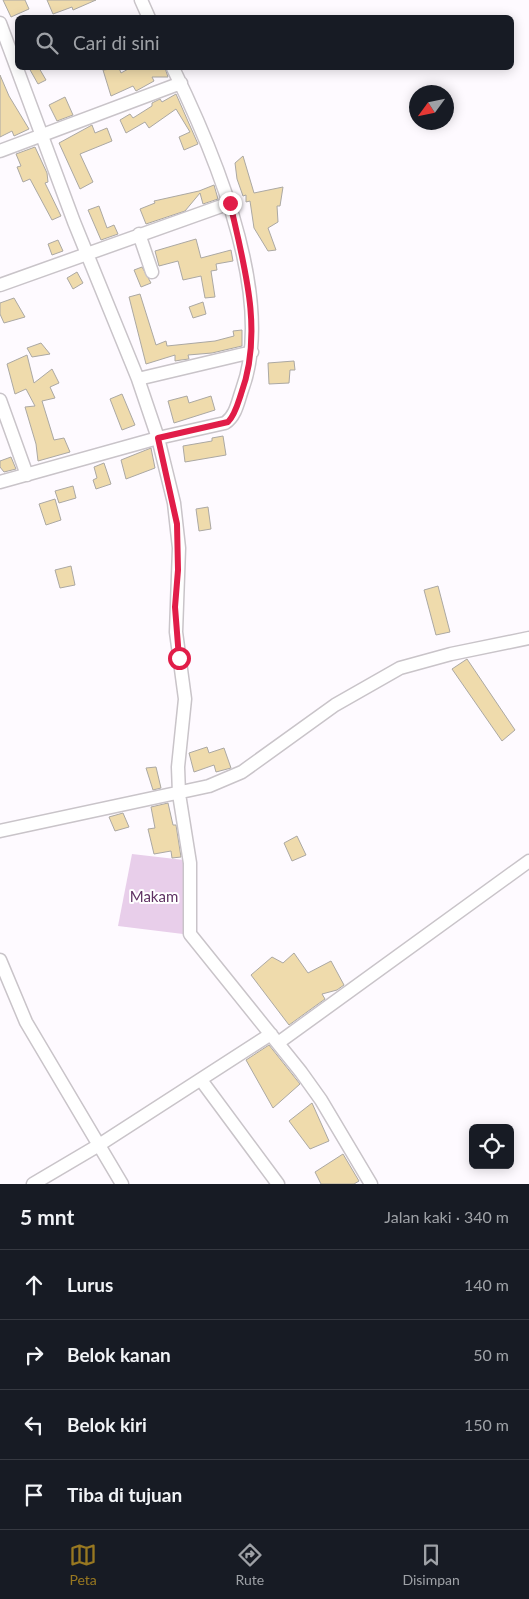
<!DOCTYPE html>
<html lang="id">
<head>
<meta charset="utf-8">
<style>
  :root { --surface:#171b24; --page:#20242c; --text:#f1f3f6; --muted:#9ea1a6; --line:#363941; --accent:#987821 }
  body { margin:0; font-family:Lato,sans-serif; background:var(--page); color:var(--text) }
  .controls { position:absolute; right:15px; bottom:15px; display:grid; overflow:hidden; border-radius:8px; box-shadow:0 2px 12px #0003 }
  .controls button { width:45px; height:45px; display:grid; place-items:center; padding:0; border:0; border-bottom:1px solid var(--line); background:var(--surface); color:var(--text); font:25px sans-serif }
  .compass { position:absolute; left:409px; top:85px; width:45px; height:45px; border-radius:50%; background:var(--surface); box-shadow:0 2px 12px #0003; rotate:237deg }
  .stop { position:absolute; width:15px; height:15px; margin:-11px; border:4px solid #e11d48; border-radius:50%; background:#fff }
  .stop.end { background:#e11d48; border-color:#fff; box-shadow:0 1px 5px #0008 }
  .list { margin:0; padding:0; list-style:none }
  h2 { display:flex; justify-content:space-between; align-items:center; height:65px; margin:0; padding:0 20px; font-size:21px }
  h2 small { font-size:16px; font-weight:400; color:var(--muted) }
  .list li { display:grid; grid-template-columns:32px 1fr auto; gap:15px; align-items:center; box-sizing:border-box; height:70px; padding:0 20px; border-top:1px solid var(--line) }
  .list b { display:block; font-size:19px; white-space:nowrap }
  .list em { font-size:16px; font-style:normal; color:var(--muted) }
  .icon { flex:none; width:28px; height:28px; fill:none; stroke:currentColor; stroke-width:2; stroke-linecap:round; stroke-linejoin:round }
  .map { position:relative; flex:none; width:529px; height:1184px; overflow:hidden }
  .search { position:absolute; background:var(--surface); box-shadow:0 2px 12px #0003; left:15px; right:15px; top:15px; height:55px; display:flex; align-items:center; gap:12px; box-sizing:border-box; padding:0 18px; border-radius:8px; color:var(--muted); font-size:19px }
  .sheet { height:345px; background:var(--surface) }
  nav { display:flex; justify-content:space-around; align-items:center; box-sizing:border-box; height:70px; border-top:1px solid var(--line); background:var(--surface); font-size:14px; color:var(--muted) }
  nav a { display:grid; justify-items:center; gap:2px }
  nav .on { color:var(--accent) }
  .map>svg:first-child { display:block }
</style>
</head>
<body>
<div class="map">
<svg width="529" height="1184" viewBox="0 0 529 1184">
  <rect width="100%" height="100%" fill="#fefaff"/>
  <path fill="#e8ceea" d="M132,854l52,6 -1,74 -65,-8z"/>
  <path fill="#efdbac" stroke="#aba8a3" d="M3,0h22l4,9 -18,8z
    M47,0h49l-23,10 -1,-3 -19,7z
    M29,68h10l7,12 -8,4z
    M119,68l2,5 9,-5h35l3,9h-16l2,4 -18,10 -3,-5 -22,10 -8,-26z
    M0,75l9,21 20,33 -15,7 -2,-5 -12,6z
    M176,94l22,50 -14,6 -5,-13 11,-5 -14,-23 -27,19 -4,-6 -19,11 -6,-13 10,-6 3,4 19,-12v-3l8,-4 2,3z
    M65,97l8,18 -16,6 -8,-16z
    M92,125l3,8 12,-5 5,13 -32,13 13,28 -13,7 -21,-46z
    M35,147l12,26 1,9 -3,1 16,33 -9,4 -22,-41 -7,3 -6,-15 4,-1 -5,-12z
    M243,156l11,37 29,-6 -3,19h-3l1,16 -10,6 8,22 -8,1 -14,-23 -4,-27 -4,1v-7l-3,1 -6,-17 -2,-16z
    M214,185l4,14 -15,5 -3,-11 -15,18 -39,13 -6,-15 15,-6 -1,-2 45,-10z
    M99,206l8,22 7,-3 4,9 -17,6 -13,-30z
    M196,239l5,19 30,-8 2,11 -17,3 1,6 -6,1 4,26 -10,1 -4,-22 -18,4 -5,-19 -19,5 -4,-15z
    M58,240l5,11 -11,4 -4,-11z
    M142,267l9,16 -10,4 -7,-17z
    M77,272l6,11 -10,6 -6,-11z
    M140,294l16,51 10,-4 1,5 48,-5 19,-5 -1,-5 9,-1v16l-30,7 -24,2 1,4 -8,1 -6,1v-6l-29,9 -17,-67z
    M14,298l11,19 -21,6 -4,-9v-11z
    M203,302l3,12 -13,4 -4,-11z
    M41,343l9,11 -18,3 -5,-9z
    M27,355l7,28 18,-14 7,14 -9,4 5,11 -13,3 12,39 10,-2 6,14 -32,9 -2,-17 -11,-37 10,-1 -9,-17 -11,5 -8,-30z
    M294,361l1,9h-5l-1,13 -20,1 -1,-21z
    M122,394l13,31 -13,5 -12,-31z
    M187,396l2,7 22,-7 4,14 -41,13 -6,-22z
    M223,436l3,19 -41,7 -2,-16 29,-5v-3z
    M151,448l4,20 -29,11 -5,-19z
    M11,457l5,12 -12,3 -4,-5v-6z
    M104,463l7,21 -15,5 -3,-9 4,-2 -3,-11z
    M73,486l3,12 -17,5 -4,-12z
    M55,499l6,21 -15,5 -7,-21z
    M208,507l3,22 -12,2 -3,-22z
    M71,566l4,19 -15,3 -5,-18z
    M438,586l12,46 -14,3 -12,-45z
    M467,659l48,71 -13,11 -50,-72z
    M207,747l2,6 15,-5 7,20 -15,4 -2,-7 -20,7 -5,-19z
    M156,767l5,21 -8,2 -7,-22z
    M168,803l5,22h3l5,32 -9,1 -1,-7 -17,3 -6,-25 7,-1 -4,-21z
    M123,813l6,14 -14,4 -6,-14z
    M297,836l9,19 -14,6 -8,-18z
    M294,953l14,20 23,-12 13,24 -7,5 -15,4 3,5 -36,26 -38,-50 21,-18 11,6z
    M269,1045l31,39 -27,24 -27,-48z
    M312,1103l17,38 -19,8 -21,-28z
    M343,1154l16,27 -5,3h-33l-6,-12z"/>
  <g fill="none" stroke-linecap="round" stroke-linejoin="round">
    <defs>
      <path id="minor" d="M141,0l8,18
        M0,23l74,199 64,157 20,59 16,65 5,45 -3,84 9,67 -7,68 1,27 11,69v71l111,138 20,28 50,84
        M0,151l181,-68
        M139,234l13,38
        M0,285l230,-82
        M138,379l114,-27
        M0,400l27,75
        M0,482l158,-44 67,-15c11,-7 13,-22 17,-33 34,-92 -28,-238 -69,-322
        M0,831l209,-45 33,-14 93,-67 65,-37 51,-14 78,-16
        M0,960l26,62 96,162
        M278,1043l251,-182
        M201,1080l77,104
        M33,1184l66,-39 172,-111"/>
    </defs>
    <use href="#minor" stroke="#c9c4c9" stroke-width="15"/>
    <use href="#minor" stroke="#fff" stroke-width="12"/>
  </g>
  <g fill="none" stroke-linecap="round" stroke-linejoin="round">
    <path stroke="#e11d48" stroke-width="6" d="M179,658l-4,-51 3,-37 -1,-46 -19,-86 70,-16c7,-7 10,-19 13,-28 23,-62 3,-129 -11,-191"/>
  </g>
  <g text-anchor="middle" dominant-baseline="central" stroke-width="4" stroke-linejoin="round" paint-order="stroke">
    <g font-size="15" fill="#5f3263" stroke="#fff">
      <text x="154" y="896">Makam</text>
    </g>
  </g>
</svg>
<div class="controls">
<button><svg class="icon" aria-label="locate" viewBox="0 0 24 24"><circle cx="12" cy="12" r="6"/><path d="M12 2v4M12 18v4M2 12h4M18 12h4"/></svg></button>
</div>
<svg class="compass" viewBox="-18 -18 36 36"><path d="M0-13l5 13h-10z" fill="#e53935"/><path d="M0 13l5-13h-10z" fill="#9ea1a6"/></svg>
<div class="stop" style="left:179px;top:658px"></div>
<div class="stop end" style="left:230px;top:203px"></div>
<div class="search"><svg class="icon" aria-label="search" viewBox="0 0 24 24"><circle cx="10" cy="10" r="6"/><path d="M15 15l6 6"/></svg>Cari di sini</div>
</div>
<section class="sheet">
<h2>5 mnt<small>Jalan kaki · 340 m</small></h2>
<ul class="list">
<li><svg class="icon" aria-label="ahead" viewBox="0 0 24 24"><path d="M12 20V5M6 11l6-6 6 6"/></svg><div><b>Lurus</b></div><em>140 m</em></li>
<li><svg class="icon" aria-label="right" viewBox="0 0 24 24"><path d="M7 20v-9h11M14 6l5 5-5 5"/></svg><div><b>Belok kanan</b></div><em>50 m</em></li>
<li><svg class="icon" aria-label="left" viewBox="0 0 24 24"><path d="M17 20v-9H6M10 6l-5 5 5 5"/></svg><div><b>Belok kiri</b></div><em>150 m</em></li>
<li><svg class="icon" aria-label="arrive" viewBox="0 0 24 24"><path d="M6 21V4h12l-3 4 3 4H6"/></svg><div><b>Tiba di tujuan</b></div></li>
</ul>
</section>
<nav>
<a class="on"><svg class="icon" aria-label="map" viewBox="0 0 24 24"><path d="M3 6l6-2 6 2 6-2v14l-6 2-6-2-6 2zM9 4v14M15 6v14"/></svg>Peta</a>
<a><svg class="icon" aria-label="directions" viewBox="0 0 24 24"><path d="M12 3l9 9-9 9-9-9zM9 14v-3h6M13 9l2 2-2 2"/></svg>Rute</a>
<a><svg class="icon" aria-label="saved" viewBox="0 0 24 24"><path d="M7 4h10v16l-5-4-5 4z"/></svg>Disimpan</a>
</nav>
</body>
</html>
